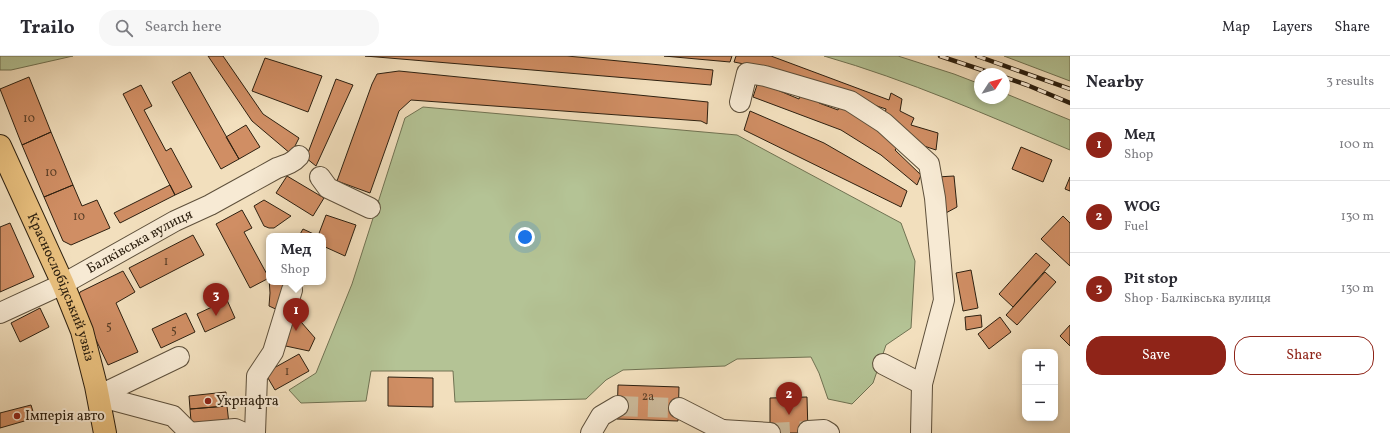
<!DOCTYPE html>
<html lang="en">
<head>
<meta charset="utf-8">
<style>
  :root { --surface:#fff; --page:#f7f7f7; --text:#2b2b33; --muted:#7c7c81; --line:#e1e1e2; --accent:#8f2418 }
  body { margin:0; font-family:Vollkorn,serif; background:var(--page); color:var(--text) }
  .controls { position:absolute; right:12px; bottom:12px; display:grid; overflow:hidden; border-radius:8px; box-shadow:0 2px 6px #0003 }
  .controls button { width:36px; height:36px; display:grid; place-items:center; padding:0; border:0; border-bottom:1px solid var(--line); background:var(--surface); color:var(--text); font:20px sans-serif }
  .compass { position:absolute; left:974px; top:12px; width:36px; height:36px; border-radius:50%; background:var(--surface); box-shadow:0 2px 6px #0003; rotate:54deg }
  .you { position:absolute; left:525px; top:181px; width:14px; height:14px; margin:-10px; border:3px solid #fff; border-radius:50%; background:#1a73e8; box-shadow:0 0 0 6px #1a73e833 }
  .badge { display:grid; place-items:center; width:26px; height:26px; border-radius:50%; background:var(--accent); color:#fff; font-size:13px; font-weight:700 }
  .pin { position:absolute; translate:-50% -33px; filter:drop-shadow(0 1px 2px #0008) }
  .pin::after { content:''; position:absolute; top:21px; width:14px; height:12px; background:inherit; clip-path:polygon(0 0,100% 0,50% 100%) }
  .popup { position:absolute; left:266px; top:177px; width:60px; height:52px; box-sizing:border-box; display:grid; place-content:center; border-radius:8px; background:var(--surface); filter:drop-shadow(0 1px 3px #0005); font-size:13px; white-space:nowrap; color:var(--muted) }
  .popup b { font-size:15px; color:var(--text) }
  .popup::after { content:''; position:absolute; left:50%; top:100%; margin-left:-8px; border:8px solid transparent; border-top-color:var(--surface) }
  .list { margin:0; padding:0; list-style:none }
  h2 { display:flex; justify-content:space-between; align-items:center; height:52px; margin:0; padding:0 16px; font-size:17px }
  h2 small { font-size:13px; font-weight:400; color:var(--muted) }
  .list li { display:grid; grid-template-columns:26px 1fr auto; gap:12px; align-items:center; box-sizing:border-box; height:72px; padding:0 16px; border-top:1px solid var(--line) }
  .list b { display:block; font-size:15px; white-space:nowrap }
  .list p { margin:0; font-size:13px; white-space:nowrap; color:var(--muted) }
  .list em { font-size:13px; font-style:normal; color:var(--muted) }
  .actions { display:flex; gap:8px; padding:12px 16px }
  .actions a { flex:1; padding:9px 0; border:1px solid var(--accent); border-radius:16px; text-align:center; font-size:14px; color:var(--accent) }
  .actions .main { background:var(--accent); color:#fff }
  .icon { flex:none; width:22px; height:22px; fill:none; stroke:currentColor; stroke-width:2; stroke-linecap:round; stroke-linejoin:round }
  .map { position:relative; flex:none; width:1070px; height:377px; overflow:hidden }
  header { display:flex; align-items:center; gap:24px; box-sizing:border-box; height:56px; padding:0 20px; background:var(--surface); border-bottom:1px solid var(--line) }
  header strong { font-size:19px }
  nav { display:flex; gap:22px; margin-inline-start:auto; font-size:14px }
  .search { width:280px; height:36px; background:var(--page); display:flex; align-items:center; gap:10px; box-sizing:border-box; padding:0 14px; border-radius:16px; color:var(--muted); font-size:15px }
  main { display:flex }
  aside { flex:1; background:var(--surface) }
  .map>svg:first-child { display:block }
</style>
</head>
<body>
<header>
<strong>Trailo</strong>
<div class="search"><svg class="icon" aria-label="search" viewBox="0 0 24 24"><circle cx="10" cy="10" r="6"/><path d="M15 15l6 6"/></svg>Search here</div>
<nav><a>Map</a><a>Layers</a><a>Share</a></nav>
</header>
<main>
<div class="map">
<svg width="1070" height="377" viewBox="0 0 1070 377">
  <rect width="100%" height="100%" fill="#f2dfbd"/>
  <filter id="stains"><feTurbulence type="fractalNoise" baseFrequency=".005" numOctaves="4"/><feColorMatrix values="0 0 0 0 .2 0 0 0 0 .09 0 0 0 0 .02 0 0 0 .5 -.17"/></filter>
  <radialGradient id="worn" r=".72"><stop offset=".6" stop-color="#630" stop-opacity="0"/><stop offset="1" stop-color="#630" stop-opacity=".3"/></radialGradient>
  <path fill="#b4c395" stroke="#707252" d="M0,0h73l-62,14h-11z
    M824,0h74l56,18 26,10v14h24v-5l66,27v30c-81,-34 -162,-70 -246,-94z
    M1004,0h66v25z
    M423,51l314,28 164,88 14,38 -4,67 -25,17 -13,38 -21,21 -24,-5 -9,-26 -8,-16 -74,2 -12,7 -102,4 -17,10 -20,19 -131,3 -2,-31h-82l-5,30 -65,2 -12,-13 27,-17 36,-89 53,-166z"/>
  <path fill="#d08e64" stroke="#2d2010" d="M208,0h15l40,58 36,24 -8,16 -39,-33z
    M365,0h202l146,14 -2,15z
    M664,0h68l-2,6z
    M736,0h35l118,44 2,-7 11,6 -2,12 14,7 -3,7 27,8 -2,17 -30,-10 -22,-21 2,-10 -132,-43 -20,-4z
    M265,2l57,18 -14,36 -56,-21z
    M399,15l309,31 -1,22 -6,-3 -290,-21 -12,11 -29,82 -33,-12 35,-97 5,-10z
    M190,16l49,87 -18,10 -49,-87z
    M29,21l22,55 -29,13 -22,-56z
    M336,23l17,6 -37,81 -10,-8z
    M758,26l41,17 2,-7 18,7v4l19,7 2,-6 60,40 -5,6 26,25 -4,10 -36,-30 -40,-25 -88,-33z
    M141,29l11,21 -8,4 22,41 5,-3 21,39 -17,8 -52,-101z
    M750,55l74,32 83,48 -6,16 -157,-77z
    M246,69l14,22 -21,12 -13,-22z
    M51,76l22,53 -29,12 -22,-52z
    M1021,91l31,13 -9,22 -31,-13z
    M287,120l37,22 -11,18 -37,-23z
    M954,120l3,31 -13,7 -7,-37z
    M1070,121v14l-5,-2z
    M73,129l9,21 15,-6 13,28 -39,17 -8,-4 -19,-44z
    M170,129l5,10 -55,28 -6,-10z
    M264,144l27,16 -17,12h-5l-5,-2 -10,-20z
    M242,154l10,18 -8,4 25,46 -19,10 -34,-64z
    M326,159l30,10 -11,31 -22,-10v-10h-5z
    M1063,160l7,7v43l-29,-27z
    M10,167l24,54 -34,15v-65z
    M303,173l15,7h1h-20z
    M193,179l11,20 -64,33 -11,-20z
    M1036,197l14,12 -37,42 -14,-13z
    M971,214l7,38 -15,3 -7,-38z
    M123,215l12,21 -19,11 22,49 -30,13 -31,-65 3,-8z
    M1045,216l11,10 -39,43 -11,-10z
    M269,222v4h13l4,7 -6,22 -11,-5 1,-13z
    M227,244l8,18 -30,14 -8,-18z
    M40,252l9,19 -29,15 -9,-19z
    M186,257l9,19 -34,16 -9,-19z
    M295,259l20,23 -6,13 -28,-6 3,-21z
    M981,259l1,12 -16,3 -1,-13z
    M1000,261l11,15 -22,17 -11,-15z
    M1070,269v21l-10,-10z
    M299,298l10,17 -34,19 -10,-17z
    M388,321l45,1v29l-45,-1z
    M618,329l61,2 -1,34 -61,-2z
    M226,336l1,14 -37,3 -1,-13z
    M807,341l1,36h-38v-35z
    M31,349l4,13 -35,10v-15z
    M227,350l3,27h-38l-2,-24z"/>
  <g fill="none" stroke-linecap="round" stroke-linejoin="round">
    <path stroke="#cbb99a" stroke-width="20" stroke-dasharray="20 10" stroke-linecap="butt" d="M618,350l61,2
      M770,377l38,-2"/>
    <defs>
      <g id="minor">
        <path d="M740,46l7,-29 18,3 85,25 34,22 45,41 6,34 9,102 -22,84 -1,49"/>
        <path d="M320,121l8,11 42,20"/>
        <path id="s1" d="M0,257l63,-29 112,-63 35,-16 67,-37c9,-3 16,-5 22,-12"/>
        <path d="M883,308l39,20"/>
        <path d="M98,340l75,20 16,16"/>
        <path d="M98,340l81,-39"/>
        <path d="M679,352l43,22"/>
        <path d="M808,375l16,-1 5,3"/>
        <path d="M188,377l47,-4 9,4"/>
        <path d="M255,377l2,-57 16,-24 19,-62"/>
        <path d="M591,377l10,-17 17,-10"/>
        <path d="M719,377l3,-3 48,3"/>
      </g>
      <g id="major">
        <path id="s2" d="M0,90l63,138 19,47 14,55 9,47"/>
      </g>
    </defs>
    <use href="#minor" stroke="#5e503b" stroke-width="22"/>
    <use href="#major" stroke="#2d2010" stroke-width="24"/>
    <use href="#minor" stroke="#f7ead4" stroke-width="20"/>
    <use href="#major" stroke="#e9c07e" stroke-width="22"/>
    <defs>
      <path id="rail" d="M940,0l54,18
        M977,0l93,33
        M1004,21l23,8 43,18"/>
    </defs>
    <use href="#rail" stroke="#2d2010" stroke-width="4.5"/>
    <use href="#rail" stroke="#f7ead4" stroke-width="3" stroke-dasharray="9" stroke-linecap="butt"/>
  </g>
  <g fill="#8f2418" stroke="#f7ead4" stroke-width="1.5">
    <circle cx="208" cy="345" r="4"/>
    <circle cx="17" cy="360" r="4"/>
  </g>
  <g text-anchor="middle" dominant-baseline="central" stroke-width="4" stroke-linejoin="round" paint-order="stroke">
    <g font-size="12" fill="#563c25">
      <text x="29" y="63">10</text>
      <text x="51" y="117">10</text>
      <text x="79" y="161">10</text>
      <text x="166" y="206">1</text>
      <text x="109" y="271">5</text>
      <text x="174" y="275">5</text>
      <text x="287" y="316">1</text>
      <text x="648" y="341">2а</text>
    </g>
    <g font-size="14" fill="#2d2010" stroke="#f7ead4">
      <text stroke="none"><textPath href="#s1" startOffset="157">Балківська вулиця</textPath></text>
      <text stroke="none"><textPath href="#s2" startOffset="154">Краснослобідський узвіз</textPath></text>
    </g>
    <g font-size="14" fill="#2d2010" stroke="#f7ead4" text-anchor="start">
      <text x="216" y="345">Укрнафта</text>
      <text x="25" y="360">Імперія авто</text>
    </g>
  </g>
  <rect width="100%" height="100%" filter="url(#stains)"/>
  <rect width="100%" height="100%" fill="url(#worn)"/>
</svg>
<div class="controls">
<button>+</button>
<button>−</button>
</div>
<svg class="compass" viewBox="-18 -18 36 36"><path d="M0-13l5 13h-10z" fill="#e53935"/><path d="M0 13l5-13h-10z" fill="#7c7c81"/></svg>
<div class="you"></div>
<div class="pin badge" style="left:296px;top:275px">1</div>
<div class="popup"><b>Мед</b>Shop</div>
<div class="pin badge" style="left:789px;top:359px">2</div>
<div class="pin badge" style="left:216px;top:260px">3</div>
</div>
<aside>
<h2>Nearby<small>3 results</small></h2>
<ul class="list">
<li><span class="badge">1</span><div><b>Мед</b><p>Shop</p></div><em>100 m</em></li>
<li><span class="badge">2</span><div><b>WOG</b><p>Fuel</p></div><em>130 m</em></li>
<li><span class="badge">3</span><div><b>Pit stop</b><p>Shop · Балківська вулиця</p></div><em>130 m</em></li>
</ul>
<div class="actions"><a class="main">Save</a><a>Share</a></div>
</aside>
</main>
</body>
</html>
